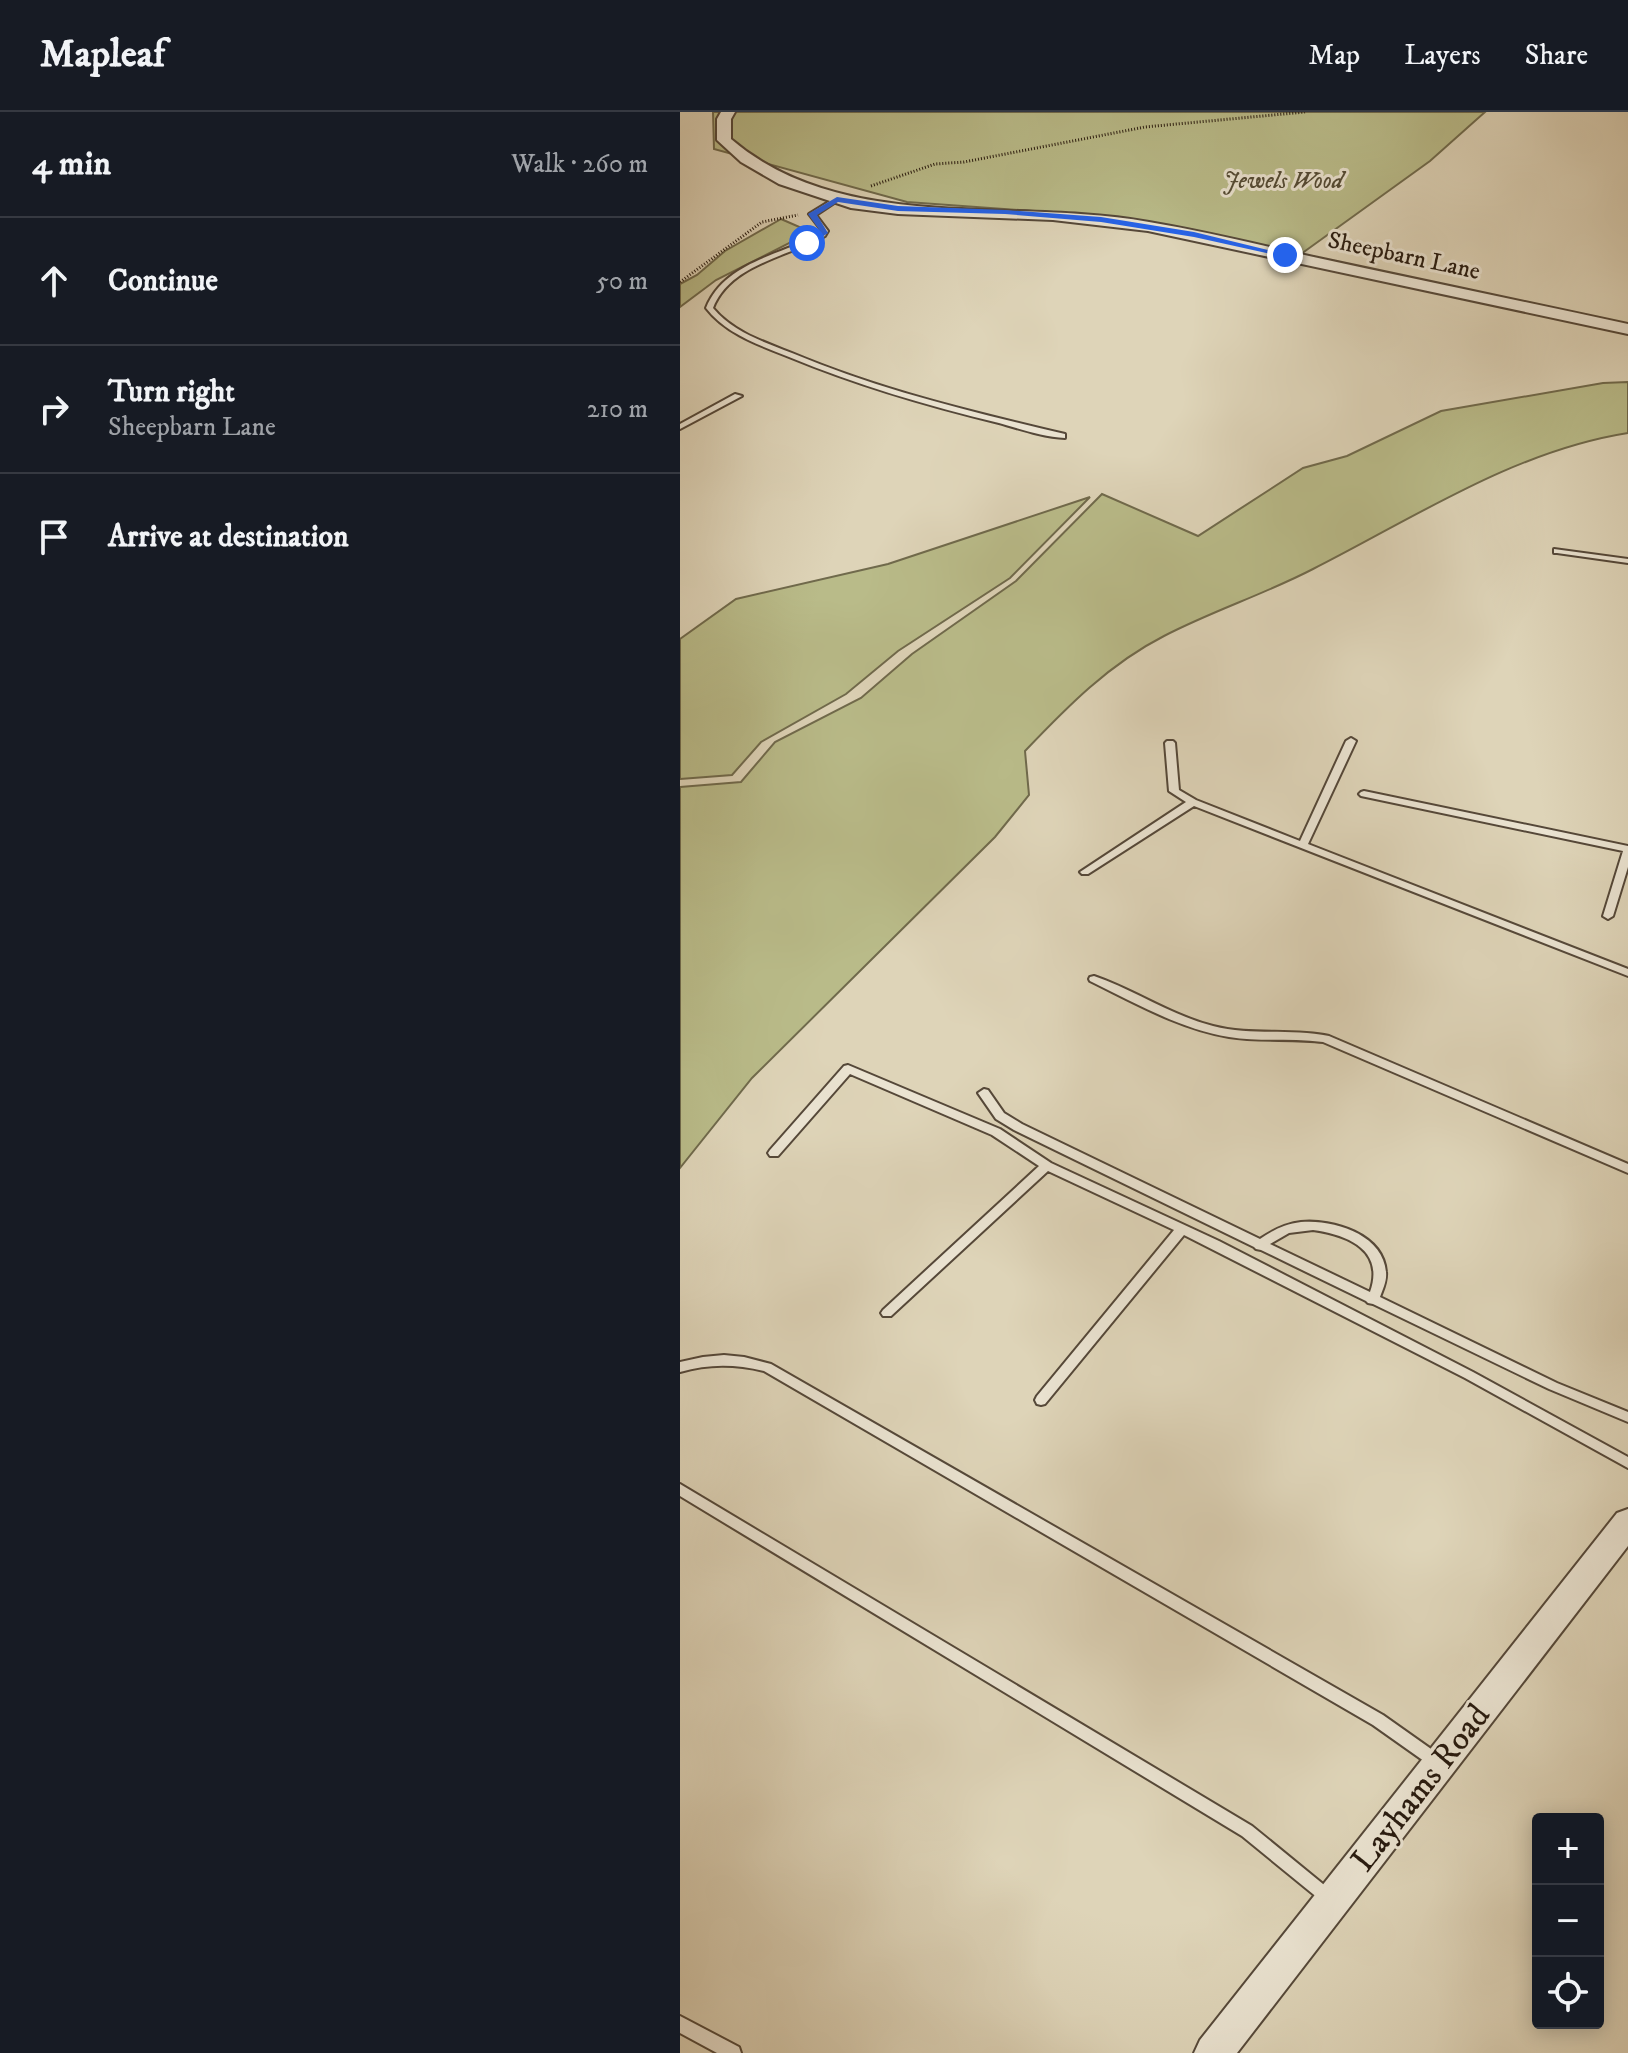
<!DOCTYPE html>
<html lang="en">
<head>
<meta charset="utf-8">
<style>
  :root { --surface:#171b24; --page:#20242c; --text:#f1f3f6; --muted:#9ea1a6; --line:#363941 }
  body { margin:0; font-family:"IM FELL DW Pica",serif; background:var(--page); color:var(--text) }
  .controls { position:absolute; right:24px; bottom:24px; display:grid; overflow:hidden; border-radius:8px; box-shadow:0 4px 20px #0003 }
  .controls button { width:72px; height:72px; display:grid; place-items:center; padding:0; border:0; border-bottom:2px solid var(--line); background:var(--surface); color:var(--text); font:40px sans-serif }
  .stop { position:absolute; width:24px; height:24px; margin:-18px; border:6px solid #2563eb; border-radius:50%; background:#fff }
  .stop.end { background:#2563eb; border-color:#fff; box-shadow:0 2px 8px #0008 }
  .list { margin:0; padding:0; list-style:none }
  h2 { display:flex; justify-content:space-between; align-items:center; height:104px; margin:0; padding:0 32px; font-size:34px }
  h2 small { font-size:26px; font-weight:400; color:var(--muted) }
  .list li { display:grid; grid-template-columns:52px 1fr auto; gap:24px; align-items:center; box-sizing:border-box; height:128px; padding:0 32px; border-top:2px solid var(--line) }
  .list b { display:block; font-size:30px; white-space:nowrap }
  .list p { margin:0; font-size:26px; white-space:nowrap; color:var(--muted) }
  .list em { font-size:26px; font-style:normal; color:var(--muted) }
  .icon { flex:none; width:44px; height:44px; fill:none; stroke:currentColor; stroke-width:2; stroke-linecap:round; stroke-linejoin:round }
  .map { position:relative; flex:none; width:948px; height:1941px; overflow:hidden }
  header { display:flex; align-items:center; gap:48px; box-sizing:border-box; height:112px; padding:0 40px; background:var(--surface); border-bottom:2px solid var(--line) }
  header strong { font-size:38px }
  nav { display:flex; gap:44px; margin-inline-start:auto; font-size:28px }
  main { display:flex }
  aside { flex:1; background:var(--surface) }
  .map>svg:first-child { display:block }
</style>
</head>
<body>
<header>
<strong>Mapleaf</strong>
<nav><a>Map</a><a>Layers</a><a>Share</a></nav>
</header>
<main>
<aside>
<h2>4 min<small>Walk · 260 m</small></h2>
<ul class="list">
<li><svg class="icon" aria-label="ahead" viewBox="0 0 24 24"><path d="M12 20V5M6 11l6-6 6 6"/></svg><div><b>Continue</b></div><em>50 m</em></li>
<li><svg class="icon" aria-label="right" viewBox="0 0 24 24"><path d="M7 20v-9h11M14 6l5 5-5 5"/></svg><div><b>Turn right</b><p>Sheepbarn Lane</p></div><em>210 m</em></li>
<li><svg class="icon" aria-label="arrive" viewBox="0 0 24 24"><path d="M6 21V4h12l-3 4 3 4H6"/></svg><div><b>Arrive at destination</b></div></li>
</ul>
</aside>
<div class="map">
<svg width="948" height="1941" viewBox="0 0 948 1941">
  <rect width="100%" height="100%" fill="#ded4b8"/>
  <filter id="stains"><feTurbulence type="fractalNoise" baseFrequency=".0025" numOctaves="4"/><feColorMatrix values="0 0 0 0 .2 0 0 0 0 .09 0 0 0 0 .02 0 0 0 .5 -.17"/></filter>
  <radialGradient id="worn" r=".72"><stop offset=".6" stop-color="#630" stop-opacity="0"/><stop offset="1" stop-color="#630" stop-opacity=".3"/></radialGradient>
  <path fill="#b9bb89" stroke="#706a4c" stroke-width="2" d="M33,0h772l-55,49 -129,93 -197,-38 -197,-14 -193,-53z
    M101,107l30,13 -95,48 -36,27v-23l17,-9 28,-24z
    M948,270v51c-114,18 -214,85 -315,136 -48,25 -101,42 -149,67 -55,28 -97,71 -139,115l4,44 -34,42 -243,241 -72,90v-381l61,-5 34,-40 86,-44 51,-44 104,-73 86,-87 96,42 105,-68 44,-12 94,-45 162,-28z
    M410,385l-80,81 -112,73 -52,43 -85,48 -29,33 -52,4v-140l56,-40 152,-35z"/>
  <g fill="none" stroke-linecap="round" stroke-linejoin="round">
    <defs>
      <path id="service" d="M155,86l5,1 -24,16 12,16 -3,5c-37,21 -95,28 -112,72 20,24 51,34 79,45 88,37 180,59 273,81v4c-22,-1 -45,-9 -66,-15 -71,-17 -142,-38 -210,-66 -30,-12 -63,-23 -83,-49 18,-46 75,-53 114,-74l2,-3 -13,-17z
        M55,282l7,2 -62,33v-5z
        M874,437l74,10v4l-71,-10h-3z
        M671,626l5,3 -48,103 320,125v7l-434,-170 -106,68h-6l-2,-2 106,-70 -17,-11 -4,-48 2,-2h6l2,2 4,47 17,10 104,41 46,-100z
        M684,679l264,55v21l-15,49 -5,3 -5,-3 20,-65 -262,-55 -2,-2 2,-2z
        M414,864c41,14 76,39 119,50 38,10 78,2 116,10l299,128v9l-305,-131c-31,-4 -63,0 -94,-5 -49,-8 -94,-34 -139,-56l-1,-2 1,-2z
        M168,953l152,64 51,34 168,78 254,131 155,85v11l-163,-90 -281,-143 -139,169 -4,1 -4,-1 -2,-4 2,-4 137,-166 -126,-59 -157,145h-8l-2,-3 2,-3 156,-144 -47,-31 -142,-61 -72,82h-8l-2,-3 2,-3 74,-84z
        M304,977l4,1 16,23 18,11 238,115c13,-9 25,-15 41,-17 32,-3 82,12 85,50 1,9 -3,17 -6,25l177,86 71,29v10l-79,-33 -176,-85 -5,-1 -2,-2 -105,-51 -5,-1 -2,-2 -240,-117 -18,-11 -18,-26zM633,1118c35,5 72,20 57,62l-100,-48 19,-11z
        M44,1243l20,2 27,7 612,351 58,41 2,5 -2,5 -5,2 -5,-2 -58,-41 -609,-354c-30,-7 -55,-7 -84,1v-10l23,-5z
        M0,1372l572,342 82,67 3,5 -3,5 -5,2 -5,-2 -82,-67 -562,-340z
        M0,1904l59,31 2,6h-24l-37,-20z"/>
      <path id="tertiary" d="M41,0h14l-4,7v20c112,96 281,58 418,83 54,9 107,22 160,34 106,23 213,45 319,68v10l-480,-103 -95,-11 -155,-6 -47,-6 -72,-24 -38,-22 -24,-22v-21z
        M948,1397v37l-391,507h-43l6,-13 417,-527z"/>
    </defs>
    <use href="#service" stroke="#554839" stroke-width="4"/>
    <use href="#tertiary" stroke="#554839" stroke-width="4"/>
    <path stroke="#271a0f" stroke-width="3" stroke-dasharray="1 2" stroke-linecap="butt" d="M191,74l64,-22 29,-2 181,-35 160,-15
      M0,170l82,-60 36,-7"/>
    <use href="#service" fill="#eae3d1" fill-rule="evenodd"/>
    <use href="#tertiary" fill="#eae3d1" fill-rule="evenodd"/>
  </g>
  <path fill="#2563eb" d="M157,85l61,9 107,4 96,7 93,15 95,23 -4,2 -91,-20 -93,-15 -96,-8 -107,-3 -60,-9 -21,13 11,18 -18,12h-6v-3l16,-11 -12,-17z"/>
  <g text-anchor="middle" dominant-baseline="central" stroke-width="6" stroke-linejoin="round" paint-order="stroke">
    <g font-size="24" font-style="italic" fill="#534a34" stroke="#eae3d1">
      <text x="603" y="69">Jewels Wood</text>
    </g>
    <g font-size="24" fill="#271a0f" stroke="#eae3d1">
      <text transform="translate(724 144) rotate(12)">Sheepbarn Lane</text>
    </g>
    <g font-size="34" fill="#271a0f" stroke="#eae3d1">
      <text transform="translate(741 1676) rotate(-52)">Layhams Road</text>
    </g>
  </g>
  <rect width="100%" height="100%" filter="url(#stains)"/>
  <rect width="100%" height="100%" fill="url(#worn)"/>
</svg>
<div class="controls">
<button>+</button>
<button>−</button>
<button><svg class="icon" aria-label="locate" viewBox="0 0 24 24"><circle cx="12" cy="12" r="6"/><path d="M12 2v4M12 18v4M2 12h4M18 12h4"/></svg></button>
</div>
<div class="stop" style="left:127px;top:131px"></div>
<div class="stop end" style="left:605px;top:143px"></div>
</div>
</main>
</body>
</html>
